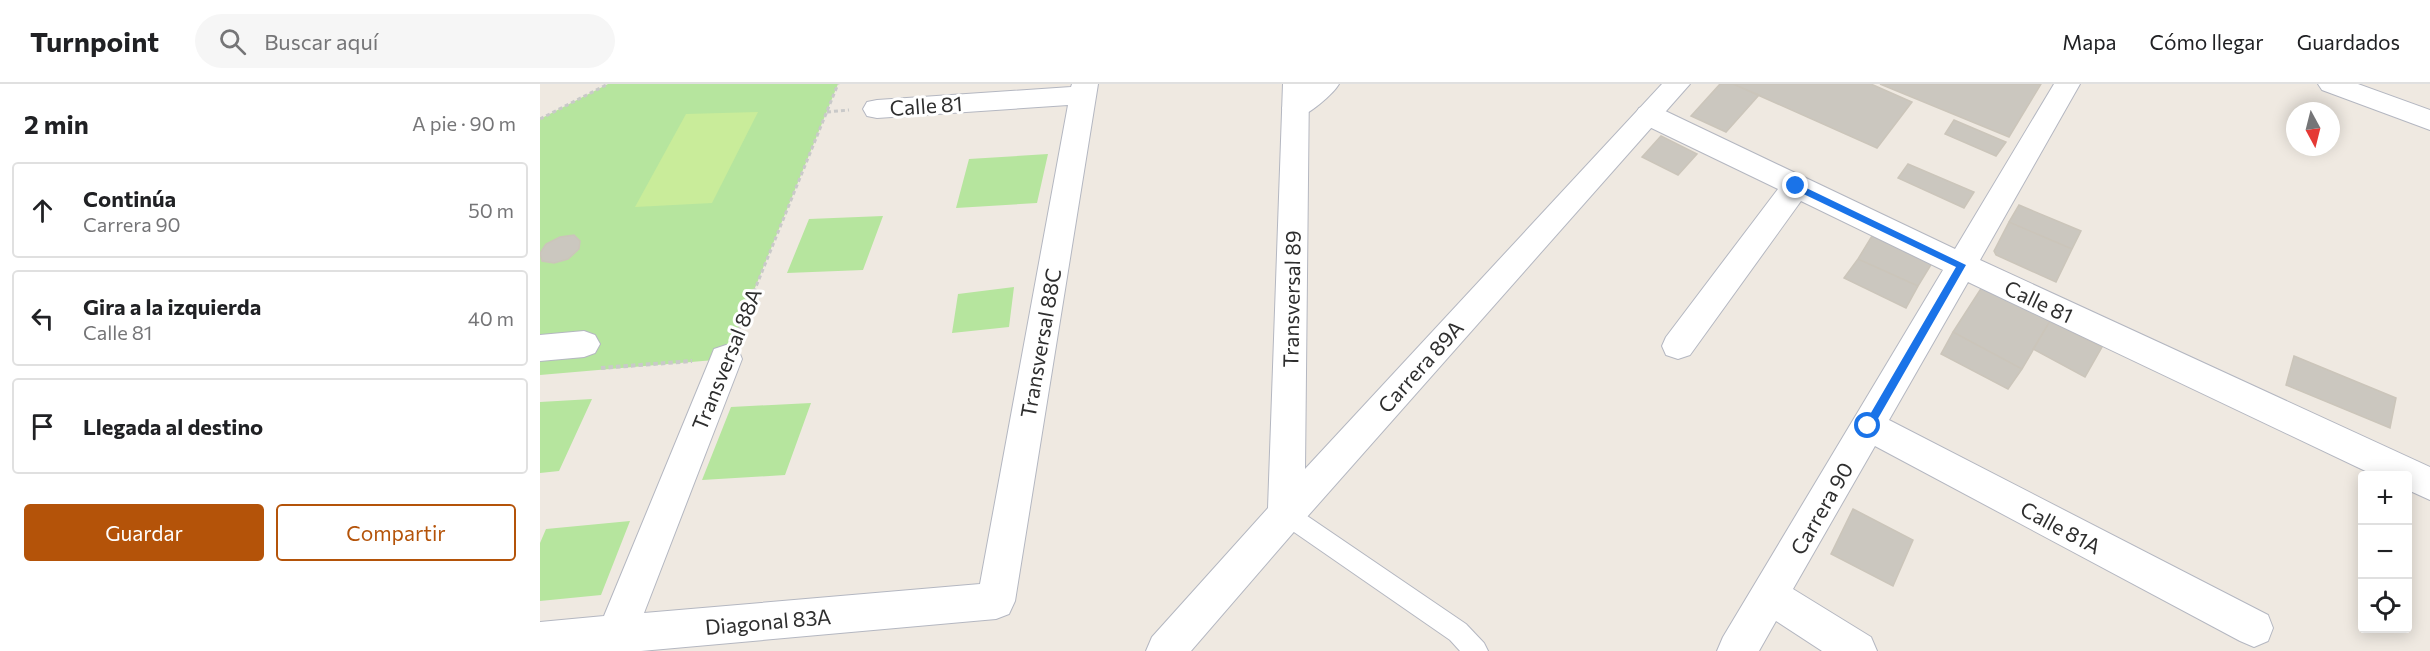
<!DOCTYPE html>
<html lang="es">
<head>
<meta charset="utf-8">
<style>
  :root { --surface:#fff; --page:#f6f6f6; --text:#202124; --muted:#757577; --line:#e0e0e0; --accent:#b45309 }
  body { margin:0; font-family:Commissioner,sans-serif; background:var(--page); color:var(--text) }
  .controls { position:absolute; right:18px; bottom:18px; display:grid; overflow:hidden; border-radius:6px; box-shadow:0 3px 15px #0003 }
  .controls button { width:54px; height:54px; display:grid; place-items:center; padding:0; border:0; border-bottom:2px solid var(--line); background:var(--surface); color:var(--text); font:30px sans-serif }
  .compass { position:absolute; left:1746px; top:18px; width:54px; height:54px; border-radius:50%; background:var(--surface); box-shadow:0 3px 15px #0003; rotate:173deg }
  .stop { position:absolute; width:18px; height:18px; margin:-14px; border:4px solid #1a73e8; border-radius:50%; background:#fff }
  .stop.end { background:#1a73e8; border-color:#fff; box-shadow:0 2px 6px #0008 }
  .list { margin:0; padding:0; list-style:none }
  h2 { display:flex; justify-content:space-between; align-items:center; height:78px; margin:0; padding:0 24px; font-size:26px }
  h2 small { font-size:20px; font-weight:400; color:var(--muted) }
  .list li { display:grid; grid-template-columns:39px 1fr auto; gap:18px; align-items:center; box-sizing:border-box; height:96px; margin:0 12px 12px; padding:0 12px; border:2px solid var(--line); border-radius:6px }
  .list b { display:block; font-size:22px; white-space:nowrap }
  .list p { margin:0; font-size:20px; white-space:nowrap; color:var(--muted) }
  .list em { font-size:20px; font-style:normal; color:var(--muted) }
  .actions { display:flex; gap:12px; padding:18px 24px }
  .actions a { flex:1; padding:14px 0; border:2px solid var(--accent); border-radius:6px; text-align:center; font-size:21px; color:var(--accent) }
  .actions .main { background:var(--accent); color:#fff }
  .icon { flex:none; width:33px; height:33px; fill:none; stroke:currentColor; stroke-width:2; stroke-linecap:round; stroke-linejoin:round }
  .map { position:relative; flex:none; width:1890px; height:567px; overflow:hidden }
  header { display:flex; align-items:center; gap:36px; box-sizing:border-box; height:84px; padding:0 30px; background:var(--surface); border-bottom:2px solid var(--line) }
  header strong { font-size:28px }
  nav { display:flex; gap:33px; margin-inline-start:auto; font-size:21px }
  .search { width:420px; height:54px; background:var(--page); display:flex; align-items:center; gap:15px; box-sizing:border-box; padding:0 21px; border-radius:33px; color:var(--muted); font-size:22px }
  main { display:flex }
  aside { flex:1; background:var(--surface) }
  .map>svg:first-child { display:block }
</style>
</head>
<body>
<header>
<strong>Turnpoint</strong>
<div class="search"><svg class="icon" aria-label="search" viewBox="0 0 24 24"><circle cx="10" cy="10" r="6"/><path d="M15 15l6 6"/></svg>Buscar aquí</div>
<nav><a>Mapa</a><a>Cómo llegar</a><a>Guardados</a></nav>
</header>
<main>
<aside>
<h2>2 min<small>A pie · 90 m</small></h2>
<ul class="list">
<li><svg class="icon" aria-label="ahead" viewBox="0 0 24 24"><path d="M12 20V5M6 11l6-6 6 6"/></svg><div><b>Continúa</b><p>Carrera 90</p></div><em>50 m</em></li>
<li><svg class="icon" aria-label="left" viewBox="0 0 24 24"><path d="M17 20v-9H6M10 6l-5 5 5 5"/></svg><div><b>Gira a la izquierda</b><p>Calle 81</p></div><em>40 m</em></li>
<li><svg class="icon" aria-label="arrive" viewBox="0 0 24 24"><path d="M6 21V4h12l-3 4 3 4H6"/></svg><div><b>Llegada al destino</b></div></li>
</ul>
<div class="actions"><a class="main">Guardar</a><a>Compartir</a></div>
</aside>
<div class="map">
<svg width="1890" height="567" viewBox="0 0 1890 567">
  <rect width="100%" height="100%" fill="#efe9e1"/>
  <path fill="#b6e59e" d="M68,0h230l-112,275 -186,16v-256z
    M508,70l-11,49 -81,5 13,-49z
    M343,132l-20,54 -76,3 22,-54z
    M474,203l-5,40 -57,6 6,-39z
    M52,315l-33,72 -19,2v-71z
    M271,319l-26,72 -83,5 29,-73z
    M90,437l-29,74 -61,6v-58l6,-14z"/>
  <path fill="#c9ec9a" d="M218,28l-46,91 -77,4 51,-93z"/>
  <path fill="#cbc7bf" stroke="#cbc5ba" stroke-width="1.5" d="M1180,0h13l26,11 -33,37 -35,-16z
    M1193,0h138l41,18 -35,46z
    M1340,0h161l-32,53z
    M1414,36l52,22 -10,14 -51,-22z
    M1121,52l36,18 -19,21 -36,-18z
    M1368,80l66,28 -10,16 -66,-30z
    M1479,121l62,26 -9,18 -63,-27z
    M1469,138l63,27 -16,33 -60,-27 -2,-4z
    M34,151l6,6 -1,8 -11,10 -14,4 -12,-2 -2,-8 6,-9 14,-7z
    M1332,152l60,27 -14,23 -60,-27z
    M1318,175l60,27 -12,22 -62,-30z
    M1442,203l68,34 -28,48 -69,-37z
    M1510,237l52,26 -17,30 -52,-28z
    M1413,248l69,37 -14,20 -67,-35z
    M1754,272l102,42 -6,30 -104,-43z
    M1313,425l60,31 -20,46 -62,-32z"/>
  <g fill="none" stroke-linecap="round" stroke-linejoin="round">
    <defs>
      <path id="service" d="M746,420l8,3 172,117 18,19 4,8h-28l-10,-11 -172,-119 -3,-7 3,-7z"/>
      <path id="minor" d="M532,0h26l-83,517 -6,13 -13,5 -355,32h-101v-29l64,-6 106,-257 4,-10 12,-4 12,4 4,10 -98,254 336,-29 88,-479 -191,13 -10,-2 -4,-7 4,-7 10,-2 194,-13z
        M768,0h31c-5,9 -32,33 -43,33 -3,0 -6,-1 -10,-2l-4,-7 4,-7z
        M1514,0h26l-100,176 450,207v33l-22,-10v-14h-32l-408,-194 -79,138 379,195 5,13 -5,13 -14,6 -14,-6 -365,-195 -82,143 78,48 6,14h-55l-46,-30 -17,30h-42l6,-14 220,-367 -142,-69 -111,154 -12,4 -12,-4 -4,-9 4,-9 112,-148 -139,-67 -4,-7 4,-7 10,-3 10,3 296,141z
        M1778,0h40l72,26v20l-108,-40z
        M44,247l11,4 5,9 -5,9 -11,4 -44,4v-26z"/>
      <path id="tertiary" d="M743,0h26l-4,385 357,-385h28l-391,442 -108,125h-45l6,-14 116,-129z"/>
    </defs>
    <use href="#service" stroke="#b4b7c1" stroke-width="2"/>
    <use href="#minor" stroke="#b4b7c1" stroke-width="2"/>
    <use href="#tertiary" stroke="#b4b7c1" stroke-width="2"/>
    <path stroke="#c9c9c9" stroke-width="3" stroke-dasharray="4 3" stroke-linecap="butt" d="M287,28l22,-2
      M0,35l68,-35
      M198,247l100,-247"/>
    <path stroke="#c9c9c9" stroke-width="4" stroke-dasharray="4.5 3" stroke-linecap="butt" d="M61,284l91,-7"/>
    <use href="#service" fill="#fff" fill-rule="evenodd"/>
    <use href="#minor" fill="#fff" fill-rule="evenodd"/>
    <use href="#tertiary" fill="#fff" fill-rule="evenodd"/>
  </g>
  <path fill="#1a73e8" d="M1256,99l170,82 -94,164 -4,1 -5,-4 2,-3 91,-156 -163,-78v-5z"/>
  <g text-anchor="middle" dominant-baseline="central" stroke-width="6" stroke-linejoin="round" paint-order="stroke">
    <g font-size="21" fill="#2e2e2e" stroke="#fff">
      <text transform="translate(386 21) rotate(-4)">Calle 81</text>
      <text transform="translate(751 215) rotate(-89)">Transversal 89</text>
      <text transform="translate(1499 217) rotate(25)">Calle 81</text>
      <text transform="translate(500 259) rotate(-80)">Transversal 88C</text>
      <text transform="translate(186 275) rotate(-68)">Transversal 88A</text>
      <text transform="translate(880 282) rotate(-48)">Carrera 89A</text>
      <text transform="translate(1281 424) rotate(-60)">Carrera 90</text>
      <text transform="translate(1521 443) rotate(28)">Calle 81A</text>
      <text transform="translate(228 537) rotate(-5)">Diagonal 83A</text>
    </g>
  </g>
</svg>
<div class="controls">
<button>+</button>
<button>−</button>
<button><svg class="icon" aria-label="locate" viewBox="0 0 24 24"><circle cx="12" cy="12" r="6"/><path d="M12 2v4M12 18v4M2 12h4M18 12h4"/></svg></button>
</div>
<svg class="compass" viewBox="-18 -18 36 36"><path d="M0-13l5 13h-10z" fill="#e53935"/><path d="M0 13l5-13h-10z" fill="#757577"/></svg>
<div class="stop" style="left:1328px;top:342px"></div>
<div class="stop end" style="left:1256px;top:102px"></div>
</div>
</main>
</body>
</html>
